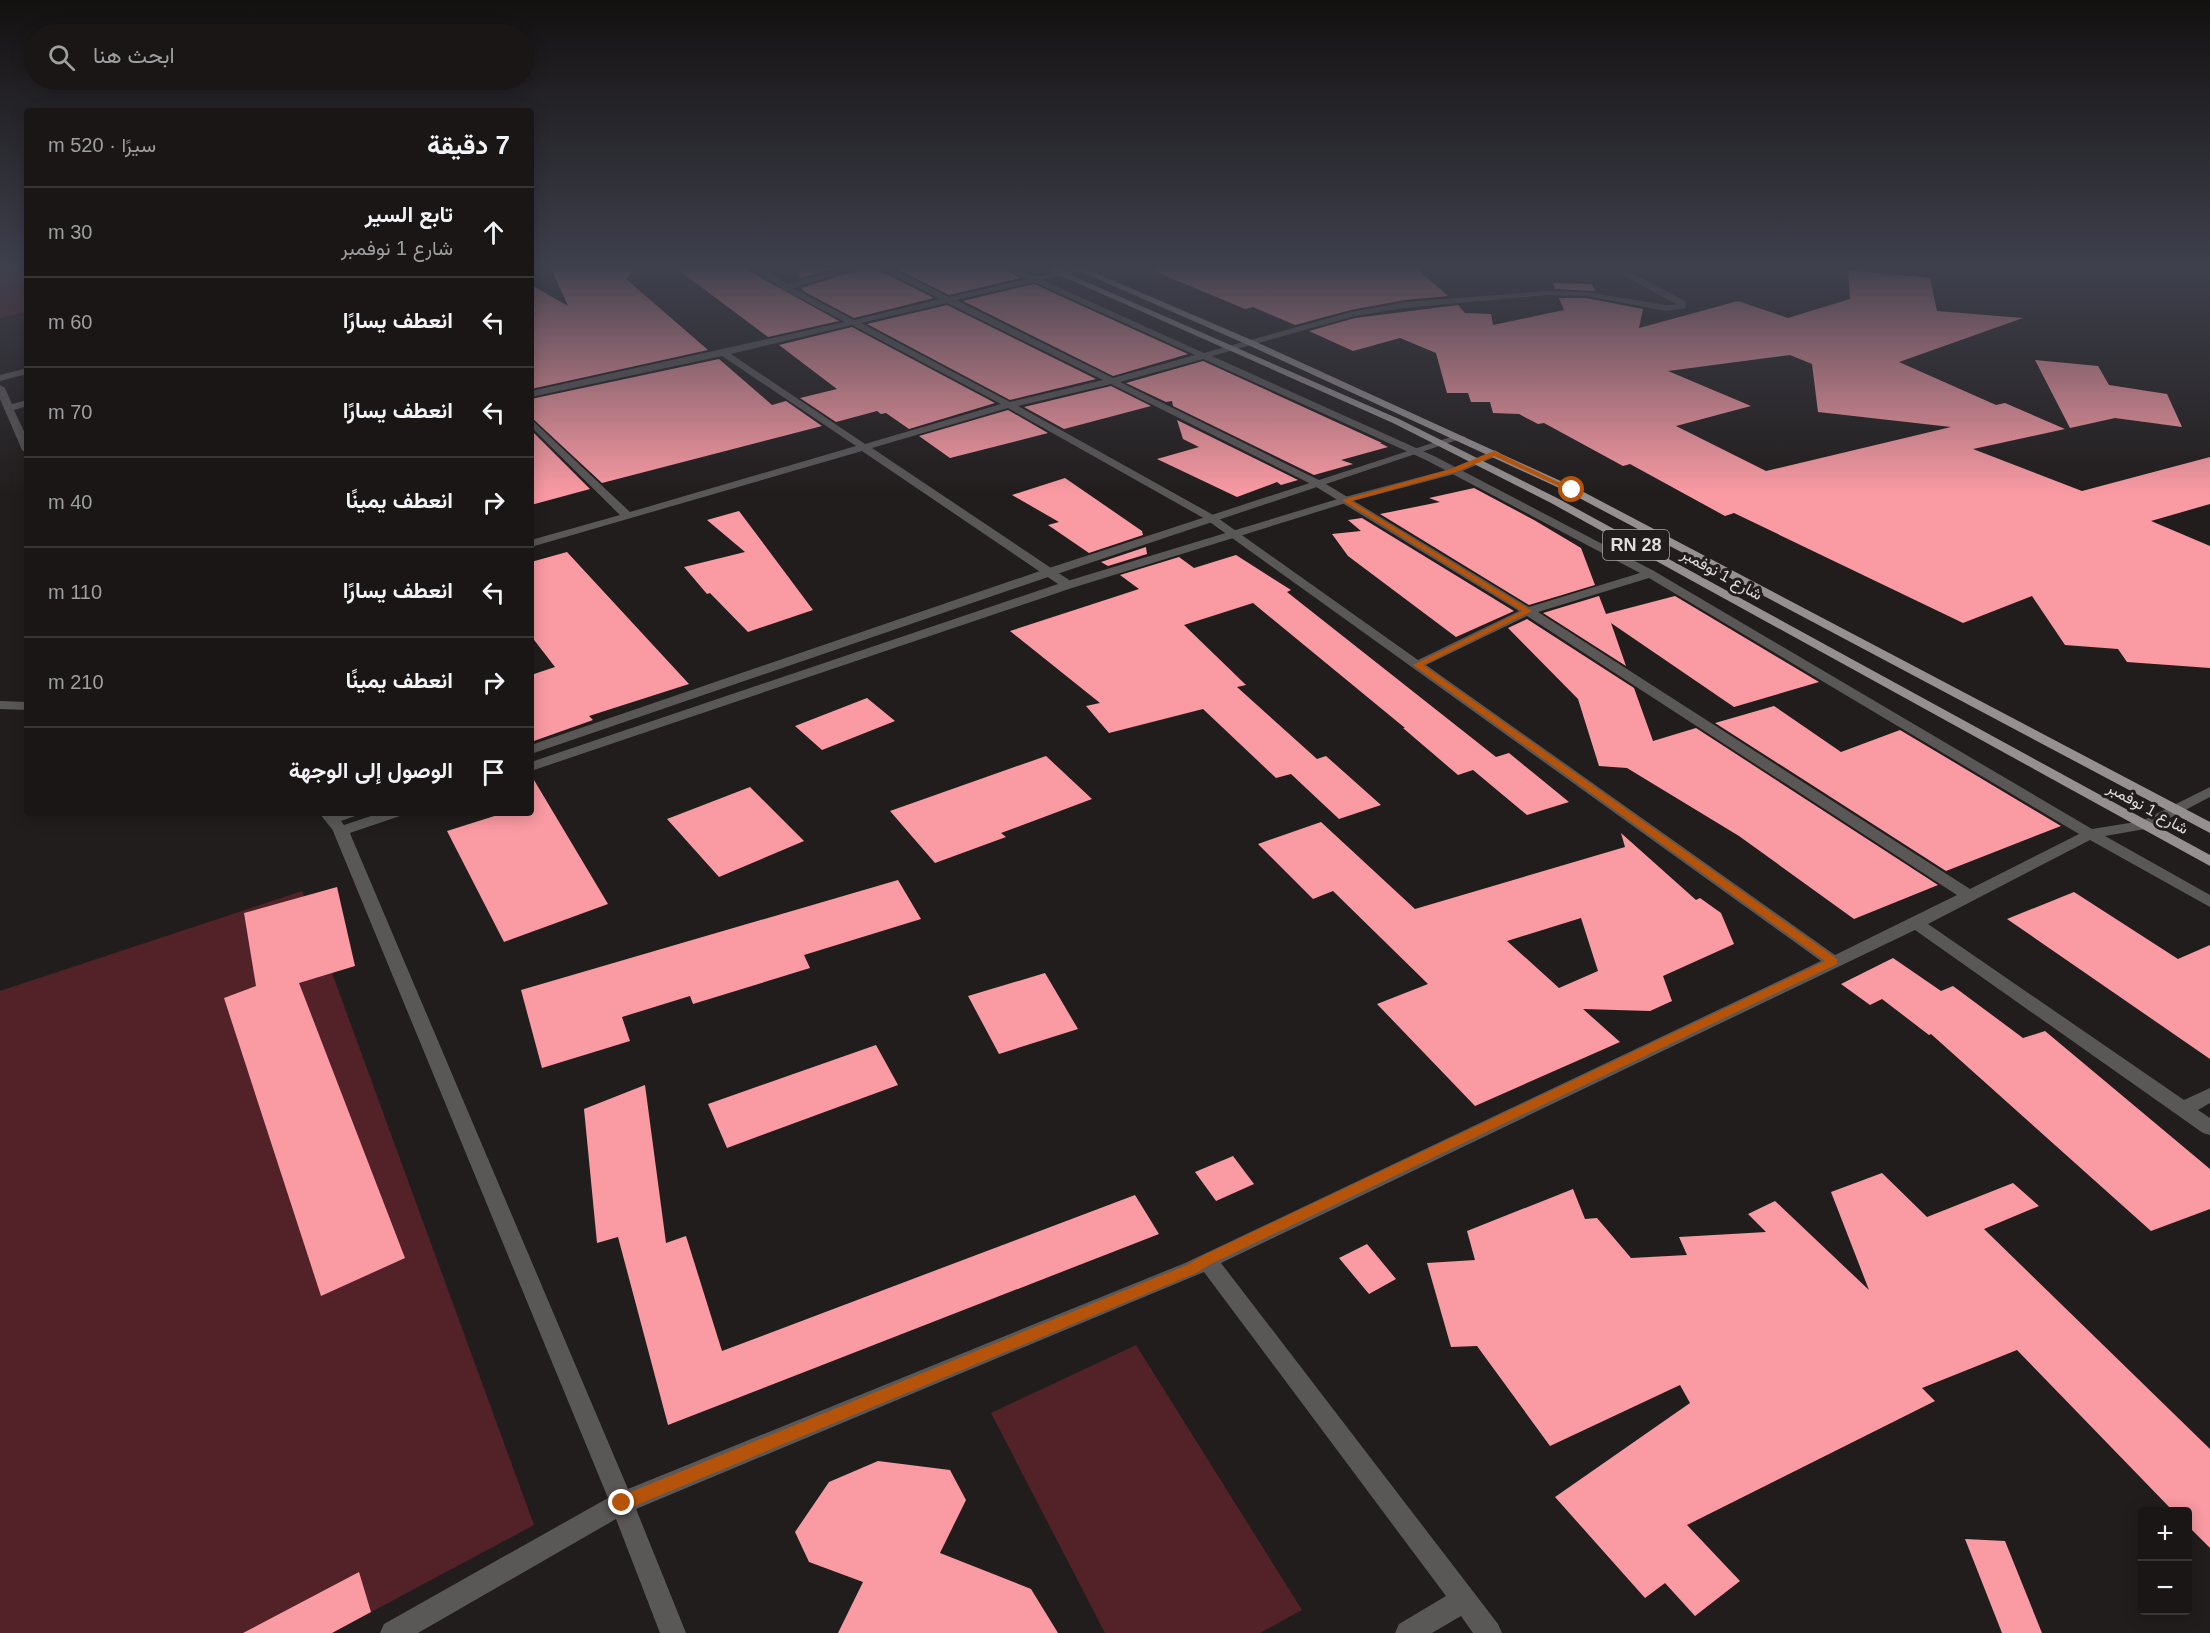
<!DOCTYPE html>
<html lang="ar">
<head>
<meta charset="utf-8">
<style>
  :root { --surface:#1a1616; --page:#231f1f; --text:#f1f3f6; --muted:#9f9fa1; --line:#383535 }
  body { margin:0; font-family:Helvetica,Vazirmatn,sans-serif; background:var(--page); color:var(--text); direction:rtl }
  .controls { position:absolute; right:18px; bottom:18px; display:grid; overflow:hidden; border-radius:6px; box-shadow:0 3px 15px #0003 }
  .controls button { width:54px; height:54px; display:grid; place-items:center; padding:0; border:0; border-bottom:2px solid var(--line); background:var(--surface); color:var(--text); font:30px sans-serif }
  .stop { position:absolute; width:18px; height:18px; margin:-14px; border:4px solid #b45309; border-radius:50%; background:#fff }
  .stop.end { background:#b45309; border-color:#fff; box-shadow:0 2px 6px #0008 }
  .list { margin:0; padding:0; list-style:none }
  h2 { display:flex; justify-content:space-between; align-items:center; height:78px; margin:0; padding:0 24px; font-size:26px }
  h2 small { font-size:20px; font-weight:400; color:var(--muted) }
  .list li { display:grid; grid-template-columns:39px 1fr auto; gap:18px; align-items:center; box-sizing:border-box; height:90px; padding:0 24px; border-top:2px solid var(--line) }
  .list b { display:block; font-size:22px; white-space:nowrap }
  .list p { margin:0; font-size:20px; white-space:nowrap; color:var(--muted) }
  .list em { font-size:20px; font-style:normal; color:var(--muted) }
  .icon { flex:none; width:33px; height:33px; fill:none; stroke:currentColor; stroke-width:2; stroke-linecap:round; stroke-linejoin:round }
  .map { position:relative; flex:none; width:2210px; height:1633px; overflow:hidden; direction:ltr }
  .search { position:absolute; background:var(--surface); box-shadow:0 3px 15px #0003; left:24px; top:24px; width:510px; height:66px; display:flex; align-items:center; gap:15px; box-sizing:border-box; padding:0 21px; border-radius:33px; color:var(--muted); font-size:22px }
  .panel { position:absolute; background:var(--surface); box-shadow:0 3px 15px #0003; left:24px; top:108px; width:510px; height:708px; border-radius:6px; direction:rtl }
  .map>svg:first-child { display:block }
</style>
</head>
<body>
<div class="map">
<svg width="2210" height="1633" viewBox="0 0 2210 1633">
  <rect width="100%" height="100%" fill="#221d1d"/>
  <path fill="#532128" d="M0,266h27v46l-27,6z
    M302,891l232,634 -202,108h-332v-642z
    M1136,1345l166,265 -42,23h-155l-114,-220z"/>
  <path fill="#fa9aa3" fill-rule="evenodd" d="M550,266h87l-11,13 82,71 -177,39v-104l37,21z
    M673,266h67l99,55 -71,16z
    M798,266h47l-45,12z
    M870,266l64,32 -80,20 -51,-27 -1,-3z
    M891,266h108l21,12 -71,17z
    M1142,266h272l34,30 -43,4 -54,10 -56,15 -42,-18 -8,2z
    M1848,270l82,8 7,33 86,7 -124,44 97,43 9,-2 60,26 -92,20 109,42 128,-34v47l-59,17 59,25v122l-83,-6 -9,-13 -53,-4 -33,-49 -69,27 -229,-110 -9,3 -95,-52 -7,2 -79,-43 -6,1 -19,-10 -26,-1 -3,-11h-19l-3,-9h-21l-11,-40 -36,-15 -47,13 -44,-20 46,-13 103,-13 7,8 26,1 2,11 71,-15 -5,-12h27l57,11 -4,19 99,-27 50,17 62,-19zM1790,355l22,9 6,48 133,15 -185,44 -90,-45 75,-20 -83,-35z
    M1553,283l39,1 3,7 -40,-2z
    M1034,284l154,70 -75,22 -150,-75z
    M947,305l149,74 -86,21 -143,-76z
    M852,327l143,76 -86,26 -23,-16 -5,1 -4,-3 -41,11 -36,-24 37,-9 -58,-44z
    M719,359l53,46 14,-4 36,25 -220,57 -71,-66v-18z
    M2035,360l63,6 11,19 58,9 15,33 -67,-9 -45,10z
    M1203,361l179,82h-2l8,4 -47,13 12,4 -39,11 -141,-69 -1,-5 -6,1 -40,-19z
    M1111,386l40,20 -87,23 -40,-22z
    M1008,410l40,23 -98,25 -31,-22z
    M1177,420l121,60 -17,5 -4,-3 -40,15 -80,-38 42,-12 -16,-8z
    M531,430l59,59 -59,16z
    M1065,478l77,53 1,4 -54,18 -41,-28 11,-3 -47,-27z
    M1474,488l60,32 47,28 14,37 -66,20 -149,-91 60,-12 -11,-4z
    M739,511l27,36 47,63 -65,22 -38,-39 -3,1 -23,-27 61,-15 -38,-32z
    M1362,518l152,93 -58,26 -108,-81 -16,-22 29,-3 -13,-11z
    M1146,547l1,7 -39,12 -7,-4z
    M567,552l122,132 -100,32 4,4 -62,22v-67l24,-8 -24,-31v-74z
    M1236,555l55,35 -4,2 209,165 13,-4 60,49 -42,13 -54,-45 -15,5 -55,-47h2l-152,-125 -69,22 62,60 -9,2 80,72 9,-3 55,49 -42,14 -48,-45 -15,4 -73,-69 -94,24 -23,-27 14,-3 -90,-72 129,-42 -19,-14 59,-18 15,11z
    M1599,596l7,18 69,-18 144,86 -85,25 -123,-84 15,43 -83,-53z
    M1527,619l107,69 19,53 43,-13 242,157 -84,34 -115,-83 -112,-68 -28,-2 -21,-67 -70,-71z
    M867,698l28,23 -73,29 -27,-24z
    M1774,706l67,46 59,-22 161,96 -115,45 -231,-148z
    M1046,756l46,43 -91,34 5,4 -71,26 -45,-52z
    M531,775l77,129 -104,38 -57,-111 57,-18h27z
    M750,787l54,54 -85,36 -52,-58z
    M1321,822l94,87 210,-62 -4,-14 75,67 4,-2 21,15 13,31 -71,32 9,25 -22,10 -67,-2 37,33 -145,64 -98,-102 51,-20 -95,-93 -20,8 -55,-55zM1581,918l17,53 -39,17 -52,-47z
    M898,880l23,39 -117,36 6,13 -117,36 -3,-8 -68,21 8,24 -88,27 -21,-78z
    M337,887l18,79 -56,17 106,275 -84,38 -97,-298 32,-12 -12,-73z
    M2074,892l104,67 32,-14v114l-203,-140z
    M1893,958l48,33 12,-5 70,52 22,-7 165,138v40l-59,22 -220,-197 -2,1 -47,-36 -12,6 -29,-21z
    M1045,973l33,56 -79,25 -31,-58z
    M876,1045l22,40 -171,63 -19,-44z
    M645,1085l21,158 20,-7 36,115 413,-156 24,39 -491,191 -50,-188 -21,6 -13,-134z
    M1233,1156l21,28 -38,17 -21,-29z
    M1882,1173l45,44 86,-34 26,23 -55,23 226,220v99l-23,-23v-13h-13l-157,-162 -95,38 13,13 -248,124 53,56 -45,35 -30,-33 -20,15 -90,-101 135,-94 -10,-18 -130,61 -73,-100 -26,1 -24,-84 48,-3 -8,-29 106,-42 12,30 12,-1 34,40 56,-3 -8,-18 87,-5 -18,-18 27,-13 94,89 -38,-98z
    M1367,1244l29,35 -27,15 -30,-36z
    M878,1461l72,9 16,30 -26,53 91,36 27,44h-220l25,-51 -54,-20 -14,-30 34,-50z
    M1965,1539l40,2 37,92h-40z
    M359,1572l12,40 -39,21h-89z"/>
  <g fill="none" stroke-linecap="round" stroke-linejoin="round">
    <path fill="#5a5757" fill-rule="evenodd" d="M749,266h10l28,18 67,-18h14l-75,22 61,32 86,-21 -64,-33h10l63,31 78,-18 -26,-13h11l23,11 43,-10h3v4l-39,9 162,73 147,-41 54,-10 143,-11 38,1 80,13h12l-50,-27 -6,-7 1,-5h8l-1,5 4,3 51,27 1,7 -20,3 -80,-15 -38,-1 -143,13 -50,8 -143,40 222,100 220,115 438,258 50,-8 68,-34v10l-59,31 -46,8 105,59v12l-120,-67 -162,84 256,176 26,-12v15l-12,7 12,8v17l-7,-2 -288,-203 -694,333 277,361 4,9h-29l-12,-17 -29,17h-37l4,-9 47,-28 -242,-324 -568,237 50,124h-26l-44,-114 -198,114h-38l4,-9 224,-126 -275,-667 3,-3h10l3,3 279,658 557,-226 636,-302 -614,-441 -199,-112 -136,40 200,134v6h-8l-202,-137 -331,96v-7l89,-25 -89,-88v-8l99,93 226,-66 -134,-90 -191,41v-6l314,-69 -62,-33zM1034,282l161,73 -82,23 -157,-78zM947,303l156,77 -93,22 -149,-79zM852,325l149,79 -136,40 -134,-90zM1203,359l223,101 214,113 -111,34 -208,-126 -201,-99zM1111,384l202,101 206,126 -101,49 -203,-144 -197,-110zM1649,578l430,256 -109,55 -432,-277zM1527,616l430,279 -122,60 -409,-290z
      M27,368v6l-27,7v-6z
      M0,385l5,3 7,16 15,-4v6l-13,4 13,28v15l-5,-3 -22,-51z"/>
    <path fill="#5a5757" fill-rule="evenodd" d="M1457,435l9,2 -412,138 -523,179v-9l515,-176z
      M1495,450l5,3 -1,2 -41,18 -109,29 -277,86 -541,183v-9l533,-180 277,-84 109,-29z
      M0,701l27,1v8l-27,-1z
      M319,813h38l-2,3 -14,5 3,4 36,-12h22l-2,3 -59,20 -5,-2z"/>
    <path fill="#969090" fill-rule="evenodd" d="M1039,266h11l349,153 160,80 651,356v11l-659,-363 -158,-80z
      M1068,266h11l175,75 322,147 634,334v11l-642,-341 -320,-147z"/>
  </g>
  <linearGradient id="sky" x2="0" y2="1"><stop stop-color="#131010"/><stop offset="0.54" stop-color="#3e404c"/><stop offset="1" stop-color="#3e404c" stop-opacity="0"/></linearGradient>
  <rect width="2210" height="495" fill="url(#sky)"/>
  <path fill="#b45309" d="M1494,451l81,39 -6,1 -75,-35 -38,16 -105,29 181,110 -109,54 414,294v5l-626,300 -15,9 -569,236 -5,2 -6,-2 -2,-6 2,-5 571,-233 15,-9 623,-295 -412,-296 109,-54 -180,-111 109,-31z"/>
  <g text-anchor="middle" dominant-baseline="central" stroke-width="6" stroke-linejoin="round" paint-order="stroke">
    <g font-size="16" fill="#e0dcdc" stroke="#221d1d">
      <text transform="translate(1722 574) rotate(29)">شارع 1 نوفمبر</text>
      <text transform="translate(2148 808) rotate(29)">شارع 1 نوفمبر</text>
    </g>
    <rect fill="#221d1d" stroke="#a7a3a3" stroke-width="1.5" x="1603" y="530" width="66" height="30" rx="4.5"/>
    <g font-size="18" font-weight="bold" fill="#e0dcdc">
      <text x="1636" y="545">RN 28</text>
    </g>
  </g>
</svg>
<div class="controls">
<button>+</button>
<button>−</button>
</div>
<div class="stop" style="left:1572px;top:490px"></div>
<div class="stop end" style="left:622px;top:1503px"></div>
<div class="search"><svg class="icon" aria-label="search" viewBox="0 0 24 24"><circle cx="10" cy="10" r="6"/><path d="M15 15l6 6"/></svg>ابحث هنا</div>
<section class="panel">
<h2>7 دقيقة<small>سيرًا · 520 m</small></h2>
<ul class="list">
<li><svg class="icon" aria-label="ahead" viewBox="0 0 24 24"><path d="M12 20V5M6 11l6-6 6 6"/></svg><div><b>تابع السير</b><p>شارع 1 نوفمبر</p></div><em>30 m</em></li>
<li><svg class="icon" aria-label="left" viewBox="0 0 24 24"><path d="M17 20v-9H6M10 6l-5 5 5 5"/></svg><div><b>انعطف يسارًا</b></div><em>60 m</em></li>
<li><svg class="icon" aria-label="left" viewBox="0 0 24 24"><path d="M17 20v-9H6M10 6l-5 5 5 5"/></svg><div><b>انعطف يسارًا</b></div><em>70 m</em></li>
<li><svg class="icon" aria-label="right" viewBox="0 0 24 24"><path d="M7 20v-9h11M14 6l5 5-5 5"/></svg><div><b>انعطف يمينًا</b></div><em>40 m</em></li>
<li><svg class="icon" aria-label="left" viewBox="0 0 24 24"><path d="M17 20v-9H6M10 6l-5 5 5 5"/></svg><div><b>انعطف يسارًا</b></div><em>110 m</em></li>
<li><svg class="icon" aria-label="right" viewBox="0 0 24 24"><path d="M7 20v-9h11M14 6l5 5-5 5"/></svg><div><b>انعطف يمينًا</b></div><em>210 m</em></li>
<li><svg class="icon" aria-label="arrive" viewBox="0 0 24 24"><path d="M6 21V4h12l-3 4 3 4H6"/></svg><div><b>الوصول إلى الوجهة</b></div></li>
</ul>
</section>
</div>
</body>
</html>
